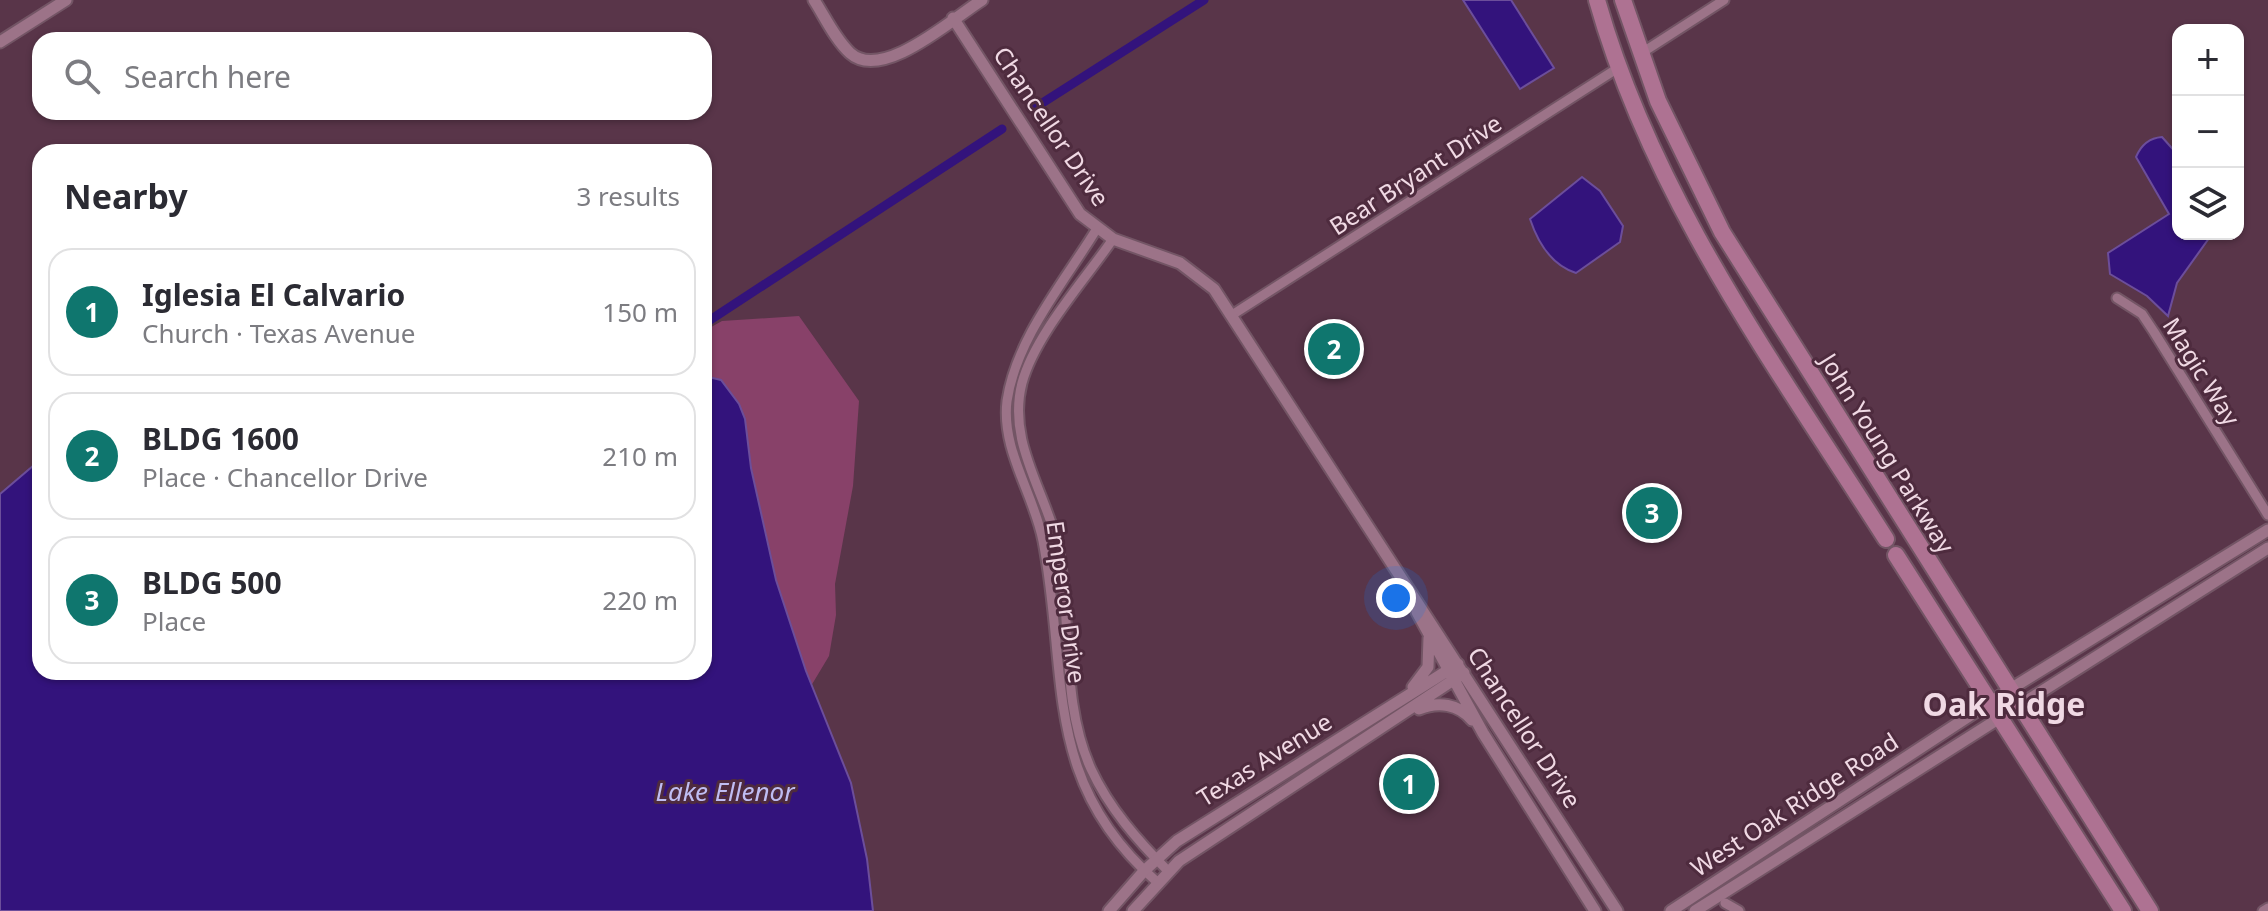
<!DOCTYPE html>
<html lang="en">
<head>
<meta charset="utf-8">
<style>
  :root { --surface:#fff; --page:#f2f2f3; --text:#2b2b33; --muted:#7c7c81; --line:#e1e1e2; --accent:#0f766e }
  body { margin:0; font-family:"Noto Sans",sans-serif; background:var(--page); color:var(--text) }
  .controls { position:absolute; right:24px; top:24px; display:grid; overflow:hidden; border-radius:16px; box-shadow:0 2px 6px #0004 }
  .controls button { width:72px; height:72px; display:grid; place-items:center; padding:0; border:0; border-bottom:2px solid var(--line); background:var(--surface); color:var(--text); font:40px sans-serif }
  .you { position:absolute; left:1396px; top:598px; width:28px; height:28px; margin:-20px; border:6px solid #fff; border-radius:50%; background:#1a73e8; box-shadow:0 0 0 12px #1a73e833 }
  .badge { display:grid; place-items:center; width:52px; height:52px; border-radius:50%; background:var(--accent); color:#fff; font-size:26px; font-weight:700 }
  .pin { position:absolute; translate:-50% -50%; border:4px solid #fff; box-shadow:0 2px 8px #0006 }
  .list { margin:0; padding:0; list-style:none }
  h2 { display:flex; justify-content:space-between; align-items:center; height:104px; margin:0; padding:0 32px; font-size:34px }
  h2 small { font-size:26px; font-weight:400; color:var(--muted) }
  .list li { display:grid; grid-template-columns:52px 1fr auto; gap:24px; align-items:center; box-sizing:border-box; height:128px; margin:0 16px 16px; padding:0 16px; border:2px solid var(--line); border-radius:24px }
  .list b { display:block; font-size:30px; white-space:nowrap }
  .list p { margin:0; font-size:26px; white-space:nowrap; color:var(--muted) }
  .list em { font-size:26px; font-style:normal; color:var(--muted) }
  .icon { flex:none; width:44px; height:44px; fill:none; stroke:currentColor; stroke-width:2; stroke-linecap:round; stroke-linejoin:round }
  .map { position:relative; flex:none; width:2268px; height:911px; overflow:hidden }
  .search { position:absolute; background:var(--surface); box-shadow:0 2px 6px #0004; left:32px; top:32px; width:680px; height:88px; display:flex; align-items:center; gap:20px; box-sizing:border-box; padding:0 28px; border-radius:24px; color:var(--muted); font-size:30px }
  .panel { position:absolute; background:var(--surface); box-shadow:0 2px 6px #0004; left:32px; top:144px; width:680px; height:536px; border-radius:24px }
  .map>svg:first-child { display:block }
</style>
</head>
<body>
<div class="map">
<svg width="2268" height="911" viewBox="0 0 2268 911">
  <rect width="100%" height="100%" fill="#593549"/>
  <path fill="#884169" d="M799,316l60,85 -6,85 -18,98 1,31 -7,41 -18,30 -35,-106 -29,-132 -26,-67 -17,-5v-45l18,-10z"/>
  <path fill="#33137c" stroke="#6c4e9b" stroke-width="2" d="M1463,0h48l43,68 -34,21z
    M2162,137l16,18v79h34l-35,49 -9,33 -21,-20 -37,-22 -2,-21 61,-39 -33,-57c5,-12 13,-19 26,-20z
    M1582,177l18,14 23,35 -3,16 -44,31c-25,-8 -38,-30 -46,-54z
    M704,376l17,4 18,24 6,15 6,49 25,112 30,91 45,112 16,76 6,52h-873v-417l40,-34v212h664z"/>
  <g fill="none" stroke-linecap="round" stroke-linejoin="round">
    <path stroke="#33137c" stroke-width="9" d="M1036,107l168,-107
      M704,324l298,-195"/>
    <defs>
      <path id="minor" d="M1640,54l84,-54
        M1096,230c-32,52 -80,109 -89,171 -6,49 27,93 36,140 26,134 -2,240 114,341
        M1113,239c-29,42 -78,96 -91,144 -16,62 27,112 37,170 13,71 2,150 32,216 18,39 47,72 77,102
        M2117,298l25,16 12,18 114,183
        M1232,315l386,-247
        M1725,903l14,8
        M2263,911l5,-3"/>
      <path id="tertiary" d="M814,0c11,17 21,39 36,53 32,29 102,-34 132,-53
        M953,18l127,196 33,25 67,24 34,26 403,622
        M0,42l66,-42
        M1417,612l66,121 112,178
        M1413,687l15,-20 1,-29
        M1419,709c19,-8 40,-5 53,11
        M1109,911l35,-40 33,-30 281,-177
        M1133,911l46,-50 285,-188
        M1671,911l338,-221 259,-160
        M1695,911l573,-363"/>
      <path id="trunk" d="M1597,0c56,199 179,366 289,539
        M1623,0l35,101 64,131 428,679
        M1896,555l227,356"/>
    </defs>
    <use href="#minor" stroke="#735565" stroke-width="13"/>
    <use href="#tertiary" stroke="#735565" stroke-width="15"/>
    <use href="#trunk" stroke="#735565" stroke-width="20"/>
    <use href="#minor" stroke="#9c7388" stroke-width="9"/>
    <use href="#tertiary" stroke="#9c7388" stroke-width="11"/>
    <use href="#trunk" stroke="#ae7292" stroke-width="16"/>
  </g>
  <g text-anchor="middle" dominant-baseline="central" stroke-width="6" stroke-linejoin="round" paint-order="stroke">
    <g font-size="24" fill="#f0d9e4" stroke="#4e2b3e">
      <text transform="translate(1052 126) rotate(56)">Chancellor Drive</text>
      <text transform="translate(1415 174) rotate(-33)">Bear Bryant Drive</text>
      <text transform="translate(2202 371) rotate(58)">Magic Way</text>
      <text transform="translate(1888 453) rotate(58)">John Young Parkway</text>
      <text transform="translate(1067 602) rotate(82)">Emperor Drive</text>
      <text transform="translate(1525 727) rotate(57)">Chancellor Drive</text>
      <text transform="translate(1264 759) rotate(-32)">Texas Avenue</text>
      <text transform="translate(1794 804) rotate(-33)">West Oak Ridge Road</text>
    </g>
    <g font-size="26" font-style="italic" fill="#bfbdf3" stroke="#4e2b3e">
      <text x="725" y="791">Lake Ellenor</text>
    </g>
    <g font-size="32" font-weight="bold" fill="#f0d9e4" stroke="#4e2b3e">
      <text x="2004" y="703">Oak Ridge</text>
    </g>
  </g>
</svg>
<div class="controls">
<button>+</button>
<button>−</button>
<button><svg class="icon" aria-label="layers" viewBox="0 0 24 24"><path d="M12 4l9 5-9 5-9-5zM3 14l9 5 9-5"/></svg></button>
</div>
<div class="you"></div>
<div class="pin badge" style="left:1409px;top:784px">1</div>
<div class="pin badge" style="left:1334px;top:349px">2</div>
<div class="pin badge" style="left:1652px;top:513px">3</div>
<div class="search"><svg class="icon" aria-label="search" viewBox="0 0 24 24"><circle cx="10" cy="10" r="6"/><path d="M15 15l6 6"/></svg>Search here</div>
<section class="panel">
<h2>Nearby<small>3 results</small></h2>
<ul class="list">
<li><span class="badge">1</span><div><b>Iglesia El Calvario</b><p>Church · Texas Avenue</p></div><em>150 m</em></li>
<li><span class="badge">2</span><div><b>BLDG 1600</b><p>Place · Chancellor Drive</p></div><em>210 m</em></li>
<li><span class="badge">3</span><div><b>BLDG 500</b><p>Place</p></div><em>220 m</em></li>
</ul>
</section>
</div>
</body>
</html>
